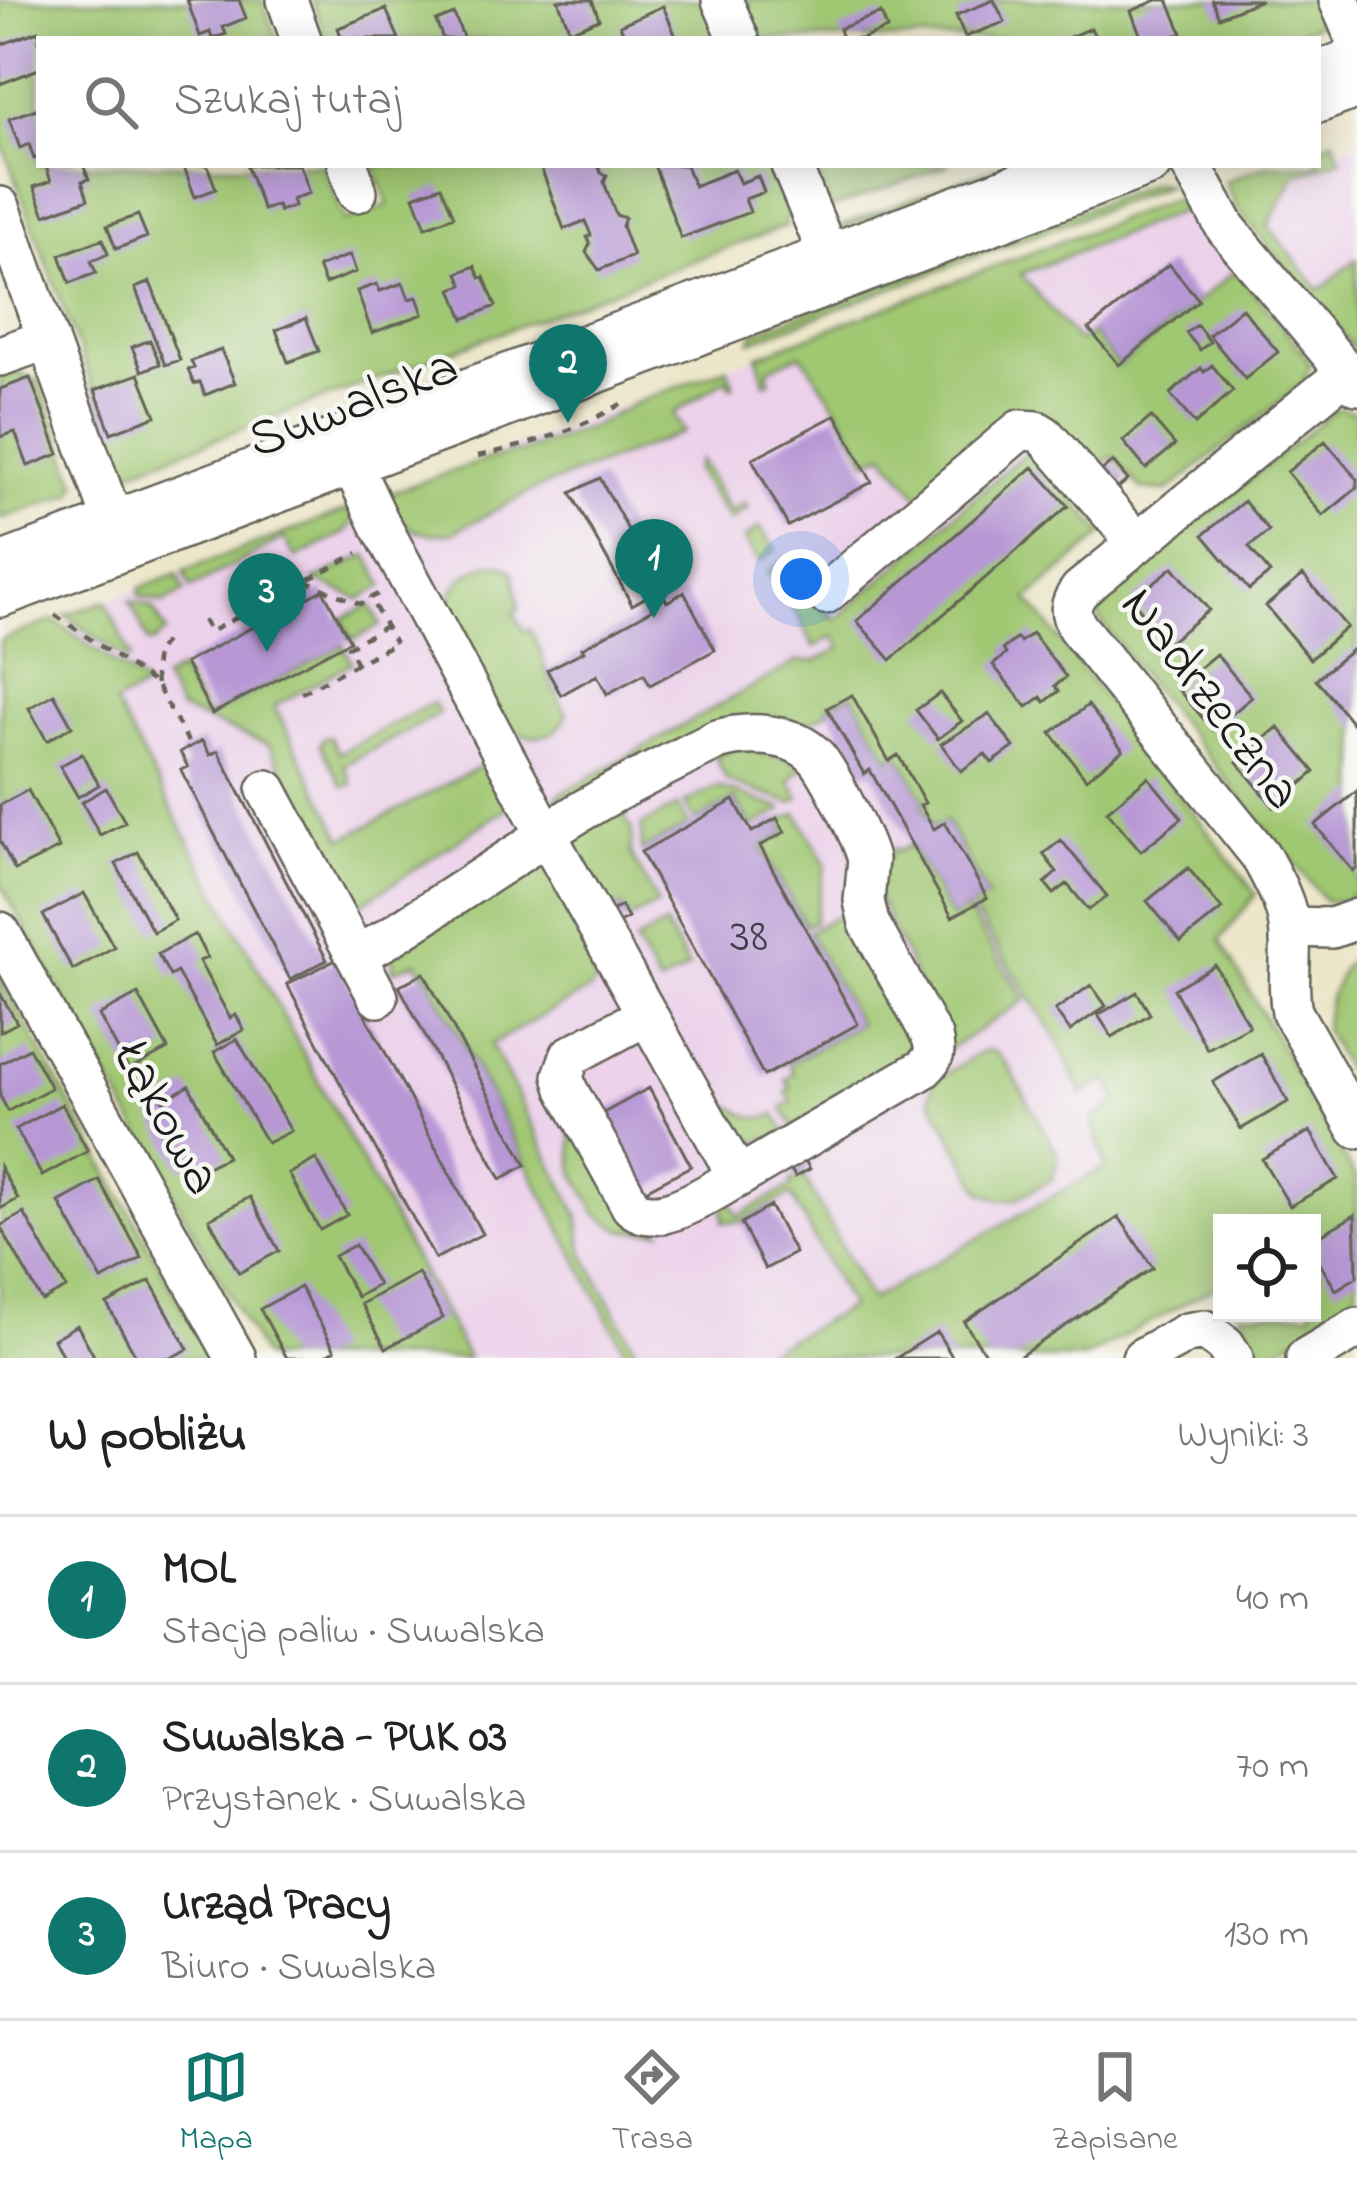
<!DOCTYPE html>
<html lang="pl">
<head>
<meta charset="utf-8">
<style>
  :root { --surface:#fff; --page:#f2f2f2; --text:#222; --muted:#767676; --line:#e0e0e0; --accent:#0f766e }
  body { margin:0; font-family:"Indie Flower",sans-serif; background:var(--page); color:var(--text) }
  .controls { position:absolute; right:36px; bottom:36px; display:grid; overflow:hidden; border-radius:0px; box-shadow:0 6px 30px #0003 }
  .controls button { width:108px; height:108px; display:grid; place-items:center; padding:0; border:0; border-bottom:3px solid var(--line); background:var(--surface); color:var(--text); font:60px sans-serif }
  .you { position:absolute; left:801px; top:579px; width:42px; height:42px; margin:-30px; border:9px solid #fff; border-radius:50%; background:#1a73e8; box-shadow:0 0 0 18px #1a73e833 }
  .badge { display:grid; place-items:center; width:78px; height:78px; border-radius:50%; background:var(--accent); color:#fff; font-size:39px; font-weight:700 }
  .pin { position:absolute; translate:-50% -99px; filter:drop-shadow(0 3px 6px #0008) }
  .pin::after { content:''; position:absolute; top:63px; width:42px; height:36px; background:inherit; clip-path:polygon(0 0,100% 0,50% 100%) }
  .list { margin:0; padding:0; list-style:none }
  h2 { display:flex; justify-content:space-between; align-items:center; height:156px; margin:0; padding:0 48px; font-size:51px }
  h2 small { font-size:39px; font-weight:400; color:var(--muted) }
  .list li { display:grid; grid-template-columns:78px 1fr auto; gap:36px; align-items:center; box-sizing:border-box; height:168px; padding:0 48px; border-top:3px solid var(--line) }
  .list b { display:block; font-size:45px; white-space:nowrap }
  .list p { margin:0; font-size:39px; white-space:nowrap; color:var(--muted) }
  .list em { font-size:39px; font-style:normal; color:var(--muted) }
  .icon { flex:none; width:66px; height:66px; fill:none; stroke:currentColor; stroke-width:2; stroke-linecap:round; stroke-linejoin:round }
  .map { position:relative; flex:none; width:1357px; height:1358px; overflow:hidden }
  .search { position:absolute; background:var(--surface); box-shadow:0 6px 30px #0003; left:36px; right:36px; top:36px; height:132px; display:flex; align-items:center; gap:30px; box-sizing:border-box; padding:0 42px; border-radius:0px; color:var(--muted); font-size:45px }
  .sheet { height:660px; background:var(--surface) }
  nav { display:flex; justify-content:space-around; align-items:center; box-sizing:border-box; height:168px; border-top:3px solid var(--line); background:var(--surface); font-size:33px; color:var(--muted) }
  nav a { display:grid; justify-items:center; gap:6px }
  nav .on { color:var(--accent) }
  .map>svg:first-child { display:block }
</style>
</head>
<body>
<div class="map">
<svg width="1357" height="1358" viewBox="0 0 1357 1358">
  <rect width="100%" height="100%" fill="#f6f6f2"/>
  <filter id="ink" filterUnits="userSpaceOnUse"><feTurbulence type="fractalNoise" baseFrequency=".00833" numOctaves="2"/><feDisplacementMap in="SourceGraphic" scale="24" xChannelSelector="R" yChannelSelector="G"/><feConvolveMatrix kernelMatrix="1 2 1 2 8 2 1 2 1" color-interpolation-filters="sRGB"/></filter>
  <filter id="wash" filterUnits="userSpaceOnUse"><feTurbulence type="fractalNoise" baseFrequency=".004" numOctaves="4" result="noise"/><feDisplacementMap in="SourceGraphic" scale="48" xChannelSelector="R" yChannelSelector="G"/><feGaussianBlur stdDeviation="2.7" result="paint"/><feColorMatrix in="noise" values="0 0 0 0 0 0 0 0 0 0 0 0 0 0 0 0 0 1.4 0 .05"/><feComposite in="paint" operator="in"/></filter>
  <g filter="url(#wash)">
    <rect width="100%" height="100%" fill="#ece6ca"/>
    <path fill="#ecd1ea" d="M1357,143v203l-96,-120 31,-57 26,-4v-6z
      M1181,197l66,87 -411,337 315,538 -367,199h-316l-403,-742z"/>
    <path fill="#a0c772" stroke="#5e7247" stroke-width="3" d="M0,0h262l15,39h-238v126h284l22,56 43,-16 -14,-40h396l17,41 -1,20 -661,247 -125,-335z
      M312,0h392l15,39h-393z
      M745,0h573l9,21 -46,18h-520z
      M1334,140l7,19 -46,16 -27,51 51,64 38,-31v93l-121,-145 -11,-26 43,-16h50v-19z
      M813,165h136l-118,43z
      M1001,165h17l-175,64 -7,-2z
      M1154,182l13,3 -416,156 3,-9z
      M1176,198l8,12 -163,64 57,68 13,-9 28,33 117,-96 68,83 6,12 -6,17 -136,109 -27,-2 -28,-33 -24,18 -51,-59 -119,82 -35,-44 -16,8 -30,-52 -37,-55 -33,15 2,13 -5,1 -8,-27z
      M664,292l-4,6 -183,69 -8,-3z
      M727,368l7,17 -3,2 -5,-8 -53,35 11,18 -148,57 -84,44 -21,1 -16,-3 -22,-16 -5,-20 7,-4 90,-31 38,-9 73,-26 39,-22z
      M16,372l23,9 38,103 -4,10 -73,25v-141z
      M1337,408l16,3 4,5v475l-12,10h-20l-179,-220 -47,-62 -2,-15z
      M1028,450l9,5 66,79 -75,65 228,295 -36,46 137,240v123l-93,53 -25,-43h73v-90h-90v60l-138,75h-331l97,-51 -59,-112 -50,27h-18v-23l4,-2 11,19 54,-30 -1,-5 12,-6 67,125c79,-44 156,-90 236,-133l-14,-47 26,-19 -12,-22 -24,16 -25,-56 -86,-132 17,-10 -42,-76 -12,6 -12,-22 3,-3 -26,-47 -10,4 -37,-65 -26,14 2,4 -31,17 -237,74 -4,-3 1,-4 241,-135h18l25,-13 -7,-12 -20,11 -14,-29 -33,-46 18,-14 50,62z
      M700,460l30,52 15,-8 3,4 -18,13 -35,-51z
      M350,509l4,11 -8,12 -50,26 -12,-20 -93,50 -7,-17z
      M760,527l16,23 -17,12 -15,-23z
      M367,555l17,31 -25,13 -45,-19z
      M495,564l10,2 9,7 5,35 -5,5 10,18 5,-3 13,25 3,17 22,45c-11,26 -39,27 -60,12l-62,-113c5,-28 21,-46 50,-50z
      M177,574l8,17 -22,12 -24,-7 1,-8z
      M106,601l25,57 -4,2 -62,-45z
      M130,601l23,7 13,24 -11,10h-7z
      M370,605l11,20 -29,15 -10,-21z
      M54,620l89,63 2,4 -30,17 353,654h-204l-264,-475v-243z
      M343,645l9,18 -78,43 69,133 143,-76 24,43 -153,101 -88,-162 -89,-35 -17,-31 17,-9 27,47z
      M433,703l6,11 -95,51 8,19 -9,3 -23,-43 4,-7h6l9,16z
      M736,747l69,16 -15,18 10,17 -9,5 -64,-22 -11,-23z
      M718,787l63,21 1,2 -30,17 -17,-28 -40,22 -10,-18z
      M619,805l13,25 -1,24 27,50 -29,15 -8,-13 -12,6 -37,-67 2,-11z
      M678,806l11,19 -48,26 1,-26z
      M797,813l29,51 -12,58 -9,4 -44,-80 25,-14 -5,-11z
      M910,845l41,73 16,-8 58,90 -76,49 -73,-156 11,-33 8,-12 3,4z
      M540,858l57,97 -5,14 5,10 -6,10 -100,55 87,171 6,39 56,104h-11l-204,-387 -3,1 -5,-10 -24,9 -1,-17z
      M851,908l69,131 -8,18 -118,71 -12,-21 10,-5 -6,-10 5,-4 -6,-9 9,-5 -5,-10 70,-40 -51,-92z
      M665,925l24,43 -30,17 -24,-43z
      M1357,954v136l-33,-60 5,-31 14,-31z
      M0,977l182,329 28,52h-210z
      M983,1051h11l13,13 50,89v12l-6,15 -35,19 -15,1 -19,-8 -52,-95 4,-16z
      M732,1106c15,11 26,16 43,8l11,19c-32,15 -48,8 -68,-20z
      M570,1124l91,107h-35l-12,-5 -18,-13 -22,-42z"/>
    <g id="blocks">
      <path fill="#b798d5" d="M187,0h52l7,18 -23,9 3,7 -14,5 -2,-7 -10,4z
        M558,0h34l7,19 -29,12z
        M994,0l11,22 -40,15 -9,-22z
        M1157,0h11l14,33 -15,6h-25l-11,-28z
        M1212,0h49l-42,17z
        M663,6l14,33h-51l-6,-14z
        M386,9l13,30h-57l-4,-11z
        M881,13l6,16 -25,10h-20l-3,-10z
        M454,14l10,25h-21l-7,-18z
        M1091,28l5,11h-31z
        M38,31l3,8h-2v30l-39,15v-39z
        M39,108v49l-5,2 -5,-15 -9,4 -11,-29z
        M50,165h33l6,14 -7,2 6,18 -43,16 -11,-28 17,-6 -5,-14z
        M188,165h19l9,24 -21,8 -11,-30z
        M246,165h53l10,28 -17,6 2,7 -15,5 -2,-6 -14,5z
        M540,165h58l3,8 6,3 -3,6 12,33 9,3 -3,8 11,30 -34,14 -13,-18 4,-8 -3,-7 4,-2 -6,-14 -21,8z
        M654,165h32l8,21 40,-16 6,13 18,-7 6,16 -19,7 5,13 -69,26z
        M441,186l13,30 -28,11 -12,-31z
        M138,215l9,22 -31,12 -9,-23z
        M103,239l5,15 -17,7 5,12 -26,10 -10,-28z
        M350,255l6,17 -31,12 -7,-17z
        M1169,264l30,36 -80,65 -30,-36z
        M475,266l5,12 4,-1 12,29 -32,13 -12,-30 11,-4 -5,-12z
        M150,282l30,78 -15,5 -30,-77z
        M403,283l6,16 8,-2 6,17 -51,19 -15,-42 20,-7 3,7z
        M1242,308l36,44 -33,27 -36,-44z
        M306,318l13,33 -31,11 -12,-32z
        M1197,325l13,17 -10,8 -14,-17z
        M150,340l10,24 -18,7 -10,-24z
        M221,350l14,33 -30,12 -5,-13 -6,2 -6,-14 6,-2 -3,-7z
        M1212,365l21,26 -38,33 -25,-30 31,-26 3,4z
        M139,374l17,42 -45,17 -16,-43z
        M30,378l29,76 -31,12 -13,-34 -15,5v-48z
        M836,415l36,67 -84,44 -36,-67z
        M1151,417l24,28 -29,24 -23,-28z
        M1325,441l32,38v9l-34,28 -36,-44z
        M1113,462l15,18 -19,15 -15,-19z
        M1033,467l35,39 -177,154 -34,-39z
        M600,478l67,124 17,-10 31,58 -65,35 -6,-11 -37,20 -10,-19 -36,20 -14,-25 37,-19 -2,-3 71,-39 -7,-12 -14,8 -61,-112z
        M1244,501l25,30 -20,16 21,26 -21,17 -46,-55z
        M1173,567l36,43 -41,33 -36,-43z
        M1303,575l44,52 -37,32 -44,-53z
        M323,590l27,51 -138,73 -27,-51z
        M1032,633l34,44 -11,9 4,5 -14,11 -4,-5 -14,10 -34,-42 13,-11 -3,-5 14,-11 3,4z
        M1357,646v83l-41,-50z
        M1216,654l36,43 -39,33 -37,-43z
        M940,693l22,28 -24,18 -22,-29z
        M54,694l18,32 -25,15 -18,-33z
        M852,695l37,66 9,-6 27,48 -5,2 14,24 11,-7 42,76 -35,19 -82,-147 -6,4 -37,-66z
        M1088,705l35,45 -37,29 -35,-46z
        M989,714l25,33 -22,16 -7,-9 -24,17 -20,-27z
        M1278,727l37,45 -41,35 -37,-45z
        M202,741l8,14 8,-4 109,209 -37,19 -109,-209 7,-3 -8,-15z
        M82,754l17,31 -21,12 -18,-31z
        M1148,777l34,41 -41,33 -34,-40z
        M106,788l19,34 -25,13 -18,-33z
        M28,790l31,58 -44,22 -15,-29v-36z
        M1357,791v77l-4,3 -38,-46z
        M734,800l18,32 25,-14 8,14 -25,14 98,178 -94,52 -123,-224z
        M1061,840l46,56 -18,14 -22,-26 -13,10 -9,-11 12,-11 -14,-18z
        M138,852l37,68 -22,12 -37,-68z
        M1188,868l34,41 -41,33 -34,-41z
        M84,893l30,54 -41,23 -30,-55z
        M621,906l7,12 -18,10 -6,-13z
        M195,934l12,24 -8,3 31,57 6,-3 8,15 -27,15 -40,-73 -7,4 -12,-22z
        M336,960l146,274 -47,25 -148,-275z
        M1215,965l34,61 -42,23 -33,-60z
        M424,973l102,192 -25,14 -102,-193z
        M1091,985l15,21 -36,25 -15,-21z
        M1137,992l13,22 -38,23 -14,-22z
        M0,993l17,30 -17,9z
        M138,994l30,55 -39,21 -30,-55z
        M237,1039l54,92 -24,12 -53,-91z
        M29,1048l22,40 -43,23 -8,-15v-32z
        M1261,1054l27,48 -47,27 -28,-47z
        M189,1086l38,71 -26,13 -5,-9 -15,8 -29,-52 16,-8 -5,-9z
        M649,1088l42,78 -49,26 -42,-77z
        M62,1104l26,47 -46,25 -26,-47z
        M1310,1131l28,48 -48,27 -28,-47z
        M801,1154l9,15 -15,8 -8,-16z
        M316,1159l31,56 -27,15 -31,-56z
        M0,1167l18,32 -18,10z
        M99,1180l43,78 -40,22 -43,-78z
        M250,1197l29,54 -40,22 -30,-54z
        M770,1206l25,47 -30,16 -24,-46z
        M24,1213l42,75 -24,13 -42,-75z
        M1355,1215l2,62 -21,13 -24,-40v-10z
        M1119,1217l34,51 -136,90h-29l-24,-36z
        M355,1245l23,40 -21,12 -23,-41z
        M418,1273l25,45 -57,30 -25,-44z
        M150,1281l38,68 -18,9h-33l-30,-54z
        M300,1287l35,63 -15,8h-33l-27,-49z
        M77,1325l16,29 2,4h-31l-11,-19z
        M937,1332l16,26h-57z"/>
    </g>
  </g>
  <g filter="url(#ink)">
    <use href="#blocks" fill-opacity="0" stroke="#656359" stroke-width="3"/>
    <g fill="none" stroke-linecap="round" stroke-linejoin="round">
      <defs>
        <path id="minor" d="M287,0l14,39
          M722,0l17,39
          M1339,0l18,42
          M1318,71l39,-14
          M1318,103l39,-15
          M348,165l9,27
          M791,165l46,111
          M1191,165l35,63 131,157
          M0,207l122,339
          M0,356l48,-17
          M1347,372l-267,218c-11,14 -11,22 -3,37l183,228c12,22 26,46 29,71 4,29 -3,57 3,86l65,116
          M339,437l41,87 166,310 192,343 185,-108c12,-11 13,-17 9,-32l-63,-114 -5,-22 4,-42 -3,-9c-7,-19 -36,-79 -49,-93 -23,-25 -69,-26 -99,-17 -65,33 -132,63 -190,108l-137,89 -34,19
          M0,563l1067,-398
          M825,594l195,-164 17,1 8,5 92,107
          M0,597l1151,-432
          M267,790l111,207
          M1290,927l42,1 25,-9
          M0,932l236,426
          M647,1015l-77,41 -7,20 4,13 64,117c27,25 80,-15 107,-29
          M1142,1358l45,-25 18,-3 20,15 8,13
          M1306,1358l51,-30"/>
      </defs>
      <use href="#minor" stroke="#656359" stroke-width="44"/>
      <path stroke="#656359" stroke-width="4.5" stroke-dasharray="9 9" stroke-linecap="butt" d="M478,456c51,-11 102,-26 146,-54
        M305,581l55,23 10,-6
        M378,594l-8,4 25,45
        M55,615l101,69 34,61
        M203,620l7,12 148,-79
        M357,664l-9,-17 36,-20
        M156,684c-3,-20 -3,-35 16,-47
        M302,693l95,-51"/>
      <use href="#minor" stroke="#fff" stroke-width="39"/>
    </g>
  </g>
  <g text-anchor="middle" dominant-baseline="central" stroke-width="9" stroke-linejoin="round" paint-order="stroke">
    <g font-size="48" fill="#433b4a">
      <text x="749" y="938">38</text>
    </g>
    <g font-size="54" fill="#1c1c1c" stroke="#f6f6f2">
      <text transform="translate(354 406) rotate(-21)">Suwalska</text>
      <text transform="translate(1209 700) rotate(53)">Nadrzeczna</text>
      <text transform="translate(165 1119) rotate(61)">Łąkowa</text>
    </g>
  </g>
</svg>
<div class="controls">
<button><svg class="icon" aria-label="locate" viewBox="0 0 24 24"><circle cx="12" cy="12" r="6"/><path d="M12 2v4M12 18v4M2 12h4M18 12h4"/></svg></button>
</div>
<div class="you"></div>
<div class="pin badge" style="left:654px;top:618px">1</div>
<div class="pin badge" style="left:568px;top:423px">2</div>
<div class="pin badge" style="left:267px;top:652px">3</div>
<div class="search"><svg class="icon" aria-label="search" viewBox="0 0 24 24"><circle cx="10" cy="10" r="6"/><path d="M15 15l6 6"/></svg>Szukaj tutaj</div>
</div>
<section class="sheet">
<h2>W pobliżu<small>Wyniki: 3</small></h2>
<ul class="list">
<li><span class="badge">1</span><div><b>MOL</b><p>Stacja paliw · Suwalska</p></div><em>40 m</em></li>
<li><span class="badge">2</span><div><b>Suwalska - PUK 03</b><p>Przystanek · Suwalska</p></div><em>70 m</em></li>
<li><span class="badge">3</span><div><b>Urząd Pracy</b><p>Biuro · Suwalska</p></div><em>130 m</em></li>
</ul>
</section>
<nav>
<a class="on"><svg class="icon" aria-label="map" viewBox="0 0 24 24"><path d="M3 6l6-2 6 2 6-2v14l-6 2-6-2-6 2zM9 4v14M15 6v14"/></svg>Mapa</a>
<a><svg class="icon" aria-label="directions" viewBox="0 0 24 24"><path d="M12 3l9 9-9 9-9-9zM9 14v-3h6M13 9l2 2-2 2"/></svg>Trasa</a>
<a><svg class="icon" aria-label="saved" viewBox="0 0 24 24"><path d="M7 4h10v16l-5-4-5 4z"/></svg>Zapisane</a>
</nav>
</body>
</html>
